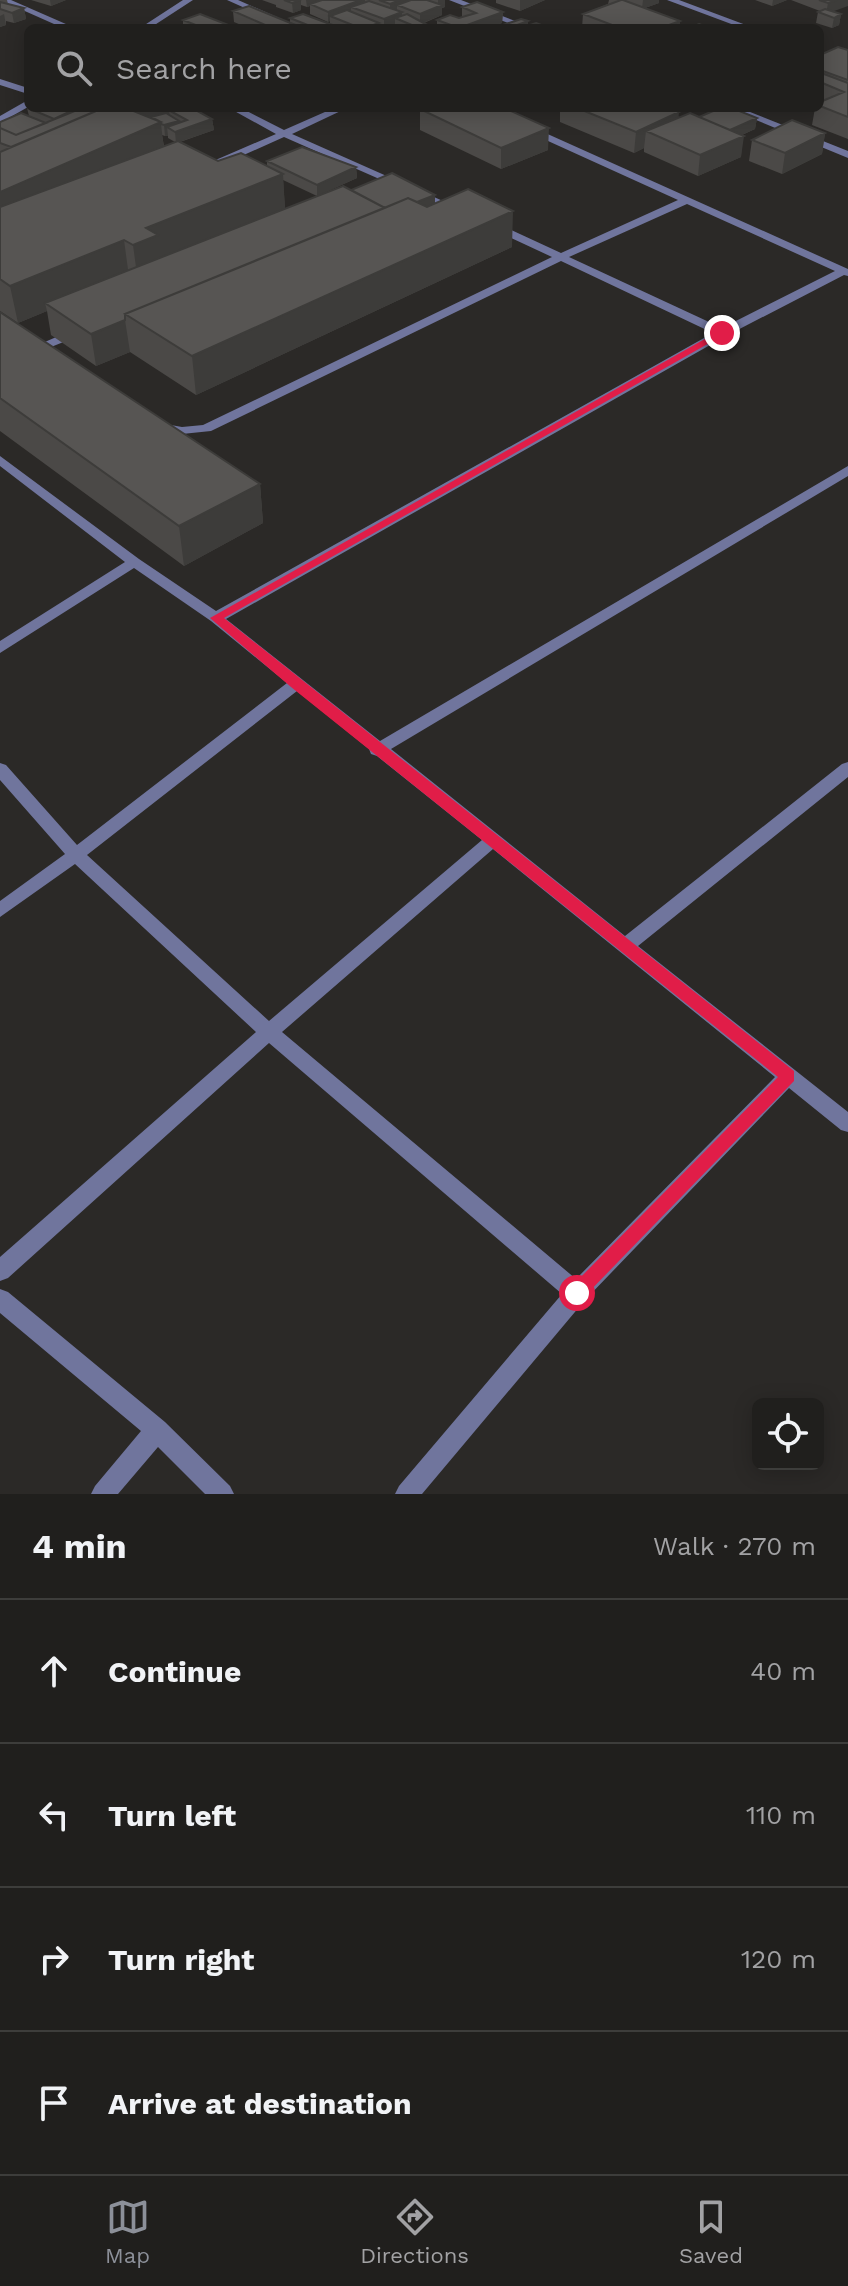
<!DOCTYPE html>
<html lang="en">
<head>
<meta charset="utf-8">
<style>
  :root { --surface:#201f1d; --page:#282726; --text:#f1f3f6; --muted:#a2a2a4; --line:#3d3d3b; --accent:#8c9099 }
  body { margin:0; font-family:"Work Sans",sans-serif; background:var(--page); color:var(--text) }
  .controls { position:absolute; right:24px; bottom:24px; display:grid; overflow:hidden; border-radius:12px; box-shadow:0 4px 20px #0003 }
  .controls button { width:72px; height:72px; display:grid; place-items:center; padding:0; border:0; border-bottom:2px solid var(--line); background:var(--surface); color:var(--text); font:40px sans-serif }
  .stop { position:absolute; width:24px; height:24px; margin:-18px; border:6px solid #e11d48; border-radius:50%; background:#fff }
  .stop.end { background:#e11d48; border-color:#fff; box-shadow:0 2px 8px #0008 }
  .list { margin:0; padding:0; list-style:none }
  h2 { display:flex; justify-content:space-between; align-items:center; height:104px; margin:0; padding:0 32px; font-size:34px }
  h2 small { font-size:26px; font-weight:400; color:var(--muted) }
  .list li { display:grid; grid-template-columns:52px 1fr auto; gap:24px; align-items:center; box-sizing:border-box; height:144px; padding:0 32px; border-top:2px solid var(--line) }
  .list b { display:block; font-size:30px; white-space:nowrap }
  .list em { font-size:26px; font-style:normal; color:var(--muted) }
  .icon { flex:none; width:44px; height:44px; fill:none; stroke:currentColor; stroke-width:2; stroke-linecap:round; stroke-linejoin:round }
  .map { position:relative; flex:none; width:848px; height:1494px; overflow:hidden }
  .search { position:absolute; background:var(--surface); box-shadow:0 4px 20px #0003; left:24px; right:24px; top:24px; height:88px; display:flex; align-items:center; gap:20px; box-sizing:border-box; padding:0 28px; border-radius:12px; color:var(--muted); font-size:30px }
  .sheet { height:680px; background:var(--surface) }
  nav { display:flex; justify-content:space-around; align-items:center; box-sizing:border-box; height:112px; border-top:2px solid var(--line); background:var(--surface); font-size:22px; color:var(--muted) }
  nav a { display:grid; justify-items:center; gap:4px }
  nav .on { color:var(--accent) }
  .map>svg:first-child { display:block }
</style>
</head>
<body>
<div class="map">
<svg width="848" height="1494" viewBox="0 0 848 1494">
  <rect width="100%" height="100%" fill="#2b2927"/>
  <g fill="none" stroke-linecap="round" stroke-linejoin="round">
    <path fill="#70759d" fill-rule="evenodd" d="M0,0h11l64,28h-12z
      M183,0h10l-43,28h-10z
      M227,0h11l64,28h-12z
      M449,0h12l72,28h-12z
      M667,0h12l75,28h-12z
      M0,79l28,9v6l-28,-9z
      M28,100v7l-28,16v-7z
      M229,108h12l43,22 50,-22h13l-55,26 169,75 -9,2 -168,-74 -65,29h-8v-4l65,-28z
      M727,108h13l108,43v7z
      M526,127h6l316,142v7l-4,-1 -118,61 -500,283 154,122 468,-275v10l-457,273 234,187 217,-172 6,-2v15l-210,169 210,166v20l-7,-2 -52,-42 -204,212 -163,194h-27l4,-8 163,-192 -293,-251 -261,235 -8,3v-24l256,-225 -181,-168 -75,53v-16l65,-47 -65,-74v-17l6,2 71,80 210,-162 -76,-62 -77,-53 -134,85v-12l125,-79 -125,-96v-10l139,103 77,52 497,-278 -152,-72 -350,170 -29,3 -28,-6v-6l28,5 21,-2 349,-168 -64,-30v-4h8l65,30 117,-53 -152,-69zM687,204l148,67 -113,57 -153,-71zM297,691l72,58 2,5 6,2 105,84 -213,181 -182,-166zM493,849l282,228 -199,202 -294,-247z
      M77,328l4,1v6l-40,16 -4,1 -6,-4z
      M0,1289l8,3 157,130 65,64 4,8h-29l-47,-47 -40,47h-27l4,-8 46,-55 -141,-118z"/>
  </g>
  <path fill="#4b4947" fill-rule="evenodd" d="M0,0h7l1,4 16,4 2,11 -12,4 -8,-2v4l-6,2z
    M31,0h35l-15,6z
    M262,0h183v7l-3,1v7l-18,8 9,5h-38v-3l-7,3h-140l-14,-6 -1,-11 57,12v-5l40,6v-3l-2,1 -18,-8v-8l-3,1 -6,-2v5l-8,3 -17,-6v-2z
    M496,0h49l-25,11 -24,-8z
    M609,0h50v3l-14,5 35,13 -1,7h-97l1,-14 25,-10z
    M755,0h32l-15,6z
    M791,0h57l-16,11 9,3 -2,11 -7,3 -16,-5 2,-11 2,-1z
    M462,7l41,5 -1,11 -14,5h-51v-8l25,-3z
    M183,20l53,8h-53z
    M848,50v89l-36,-14 3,-17h5v-53z
    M27,108h165l20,11 2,11 -34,12 38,19 49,5v-5l89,6 1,11 -40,18 -34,-16 2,29 66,-19 84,5v8l77,44 -316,148 -66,-43 -34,14 -45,-31 -4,-24 -29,12 -18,-12v-189l29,-6zM162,135l3,1h3v2l7,4 -11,4z
    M560,108h109l10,9 78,1 -2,11 -13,6 -1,22 -43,19 -54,-24v-4l-10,5 -74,-31z
    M420,109l128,41 -47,19 -81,-39z
    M825,133l-3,21 -40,20 -33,-13 3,-21z
    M0,312l260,172 3,39 -79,43 -184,-135z"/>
  <path fill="#3d3c3a" d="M50,0h16l-15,6z
    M301,0v10l-8,3 -1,-10z
    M306,0h21l-17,4v2l-3,1z
    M361,0h4v9l-14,-2v7l-21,2v5l-2,1v-10z
    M400,0h12l-15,5v6l-7,3v-10z
    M438,0h7v7l-3,1v7l-22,9v-10l18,-7z
    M520,0h25l-25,11z
    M643,0h16v3l-17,6z
    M773,0h14l-15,6z
    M837,0h11v6l-22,8 2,-11z
    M24,8l2,11 -12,4 -2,-10z
    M402,12v9l-7,-3v7l-11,3v-9z
    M503,12l-1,11 -14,5h-29z
    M4,14l2,11 -6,2v-11z
    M841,14l-2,11 -7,3 2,-10z
    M528,21v7h-16v-1z
    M680,21l-1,7h-18z
    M149,108h20l1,13 -9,3 3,26 -164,75v-33l128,-76z
    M679,112l-2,21 -31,-2 -2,17 -10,5 2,-21z
    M757,118l-2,11 -34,15 2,-11z
    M212,119l2,11 -38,13 -1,-11 -8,-5 1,9h-3l-1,-11 15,-4v9z
    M549,128l-1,22 -47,19v-21z
    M825,133l-3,21 -40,20 3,-21z
    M744,136l-3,21 -43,19 2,-21z
    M356,167l1,11 -40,18v-11z
    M283,174l2,35 -147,73 -5,-37 13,-17z
    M435,195v21l-304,102z
    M513,211l-1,36 -316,148 -4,-39z
    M124,240l5,37 -84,26 2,8 -29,12 -8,-37z
    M125,320l5,32 -34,14 -5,-32z
    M260,484l3,39 -79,43 -5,-40z"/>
  <path fill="#575553" stroke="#3d3c3a" stroke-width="2" d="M284,0h17l-9,3z
    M322,0h39l-33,12 -18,-8z
    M379,0h21l-10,4z
    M411,0h16l15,5 -22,9 -23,-9z
    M621,0h2l57,21 -19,7h-41l-37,-14z
    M819,0h18l-9,3z
    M369,1l33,11 -18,7 -33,-12z
    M0,2l24,6 -12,5 -12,-4z
    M477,2l26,10 -44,16 -22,-8 13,-5 9,3 17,-5 -14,-6z
    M249,6l44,18 -12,4h-9l-39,-17z
    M825,9l16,5 -7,4 -16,-6z
    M347,10l32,13 -14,5h-5l-30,-12z
    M200,14l36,14h-33l-20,-8z
    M303,14l35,13 -23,1 -25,-10z
    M407,14l26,14h-14l-24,-10z
    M521,19l7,2 -16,6 3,1h-21z
    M536,23l13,5h-28z
    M291,24l9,4h-19z
    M699,24l10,4h-19z
    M379,25l7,3h-16z
    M473,25l9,3h-18z
    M838,47l10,3v30l-28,-10v-15z
    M824,74l24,9v34l-28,-11v-4l24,-10 -24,-10v-7z
    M28,108h40l1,4 -15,7z
    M71,108h32l-92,39 -11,-4v-15l16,7 61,-25z
    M103,108h23l35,14 -161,70v-40z
    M126,108h23l-12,4z
    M183,108h9l20,11 -37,13 -8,-5 20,-7 -15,-8z
    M424,108h80l45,20 -48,20 -81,-39z
    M577,108h92l10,4 -43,20z
    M720,108h12l25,10 -27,12 -31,-13z
    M21,113l25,10 -30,12 -16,-7v-6z
    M166,113l13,8 -15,4 -3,-1v-2l-10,-5z
    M690,113l54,23 -44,19 -54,-24z
    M792,120l33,13 -40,20 -33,-13z
    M178,141l40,20 23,-8 42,21 -137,54 12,7 -25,10 -9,-5 -114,46 -10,-7v-72z
    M302,147l54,20 -39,18 -50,-24z
    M392,173l43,22 -18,7 -9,-4 -23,10 -34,-18z
    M343,186l42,22 -260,106v6l-34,14 -46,-31z
    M468,189l45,22 -321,145 -67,-42 283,-116 19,9z
    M0,312l260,172 -81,42 -179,-128z"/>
  <path fill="#e11d48" d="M719,331l8,2 -503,285 570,453v10l-211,217 -6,3 -6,-3 -3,-5 3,-6 207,-210 -487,-390 -81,-69z"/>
</svg>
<div class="controls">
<button><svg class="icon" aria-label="locate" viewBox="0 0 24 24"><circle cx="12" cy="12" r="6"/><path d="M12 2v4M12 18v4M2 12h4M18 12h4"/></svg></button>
</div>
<div class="stop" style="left:577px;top:1293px"></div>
<div class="stop end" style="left:722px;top:333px"></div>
<div class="search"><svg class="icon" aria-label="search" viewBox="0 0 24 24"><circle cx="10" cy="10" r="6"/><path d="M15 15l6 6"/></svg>Search here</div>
</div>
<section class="sheet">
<h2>4 min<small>Walk · 270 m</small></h2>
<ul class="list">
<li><svg class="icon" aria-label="ahead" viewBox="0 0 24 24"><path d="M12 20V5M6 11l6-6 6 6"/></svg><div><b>Continue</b></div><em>40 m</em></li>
<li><svg class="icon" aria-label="left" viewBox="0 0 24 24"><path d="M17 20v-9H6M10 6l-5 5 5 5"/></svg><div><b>Turn left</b></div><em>110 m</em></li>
<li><svg class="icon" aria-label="right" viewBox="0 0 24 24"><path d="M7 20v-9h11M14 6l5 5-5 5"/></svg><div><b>Turn right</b></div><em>120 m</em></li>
<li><svg class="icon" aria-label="arrive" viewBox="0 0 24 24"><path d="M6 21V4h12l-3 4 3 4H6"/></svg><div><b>Arrive at destination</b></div></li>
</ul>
</section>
<nav>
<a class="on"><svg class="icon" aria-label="map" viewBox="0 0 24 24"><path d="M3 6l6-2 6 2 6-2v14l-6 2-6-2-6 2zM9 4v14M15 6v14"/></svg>Map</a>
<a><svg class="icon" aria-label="directions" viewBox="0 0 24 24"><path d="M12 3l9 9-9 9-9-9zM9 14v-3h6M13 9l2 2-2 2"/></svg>Directions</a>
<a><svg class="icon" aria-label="saved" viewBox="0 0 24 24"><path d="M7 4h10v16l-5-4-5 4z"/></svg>Saved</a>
</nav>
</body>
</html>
